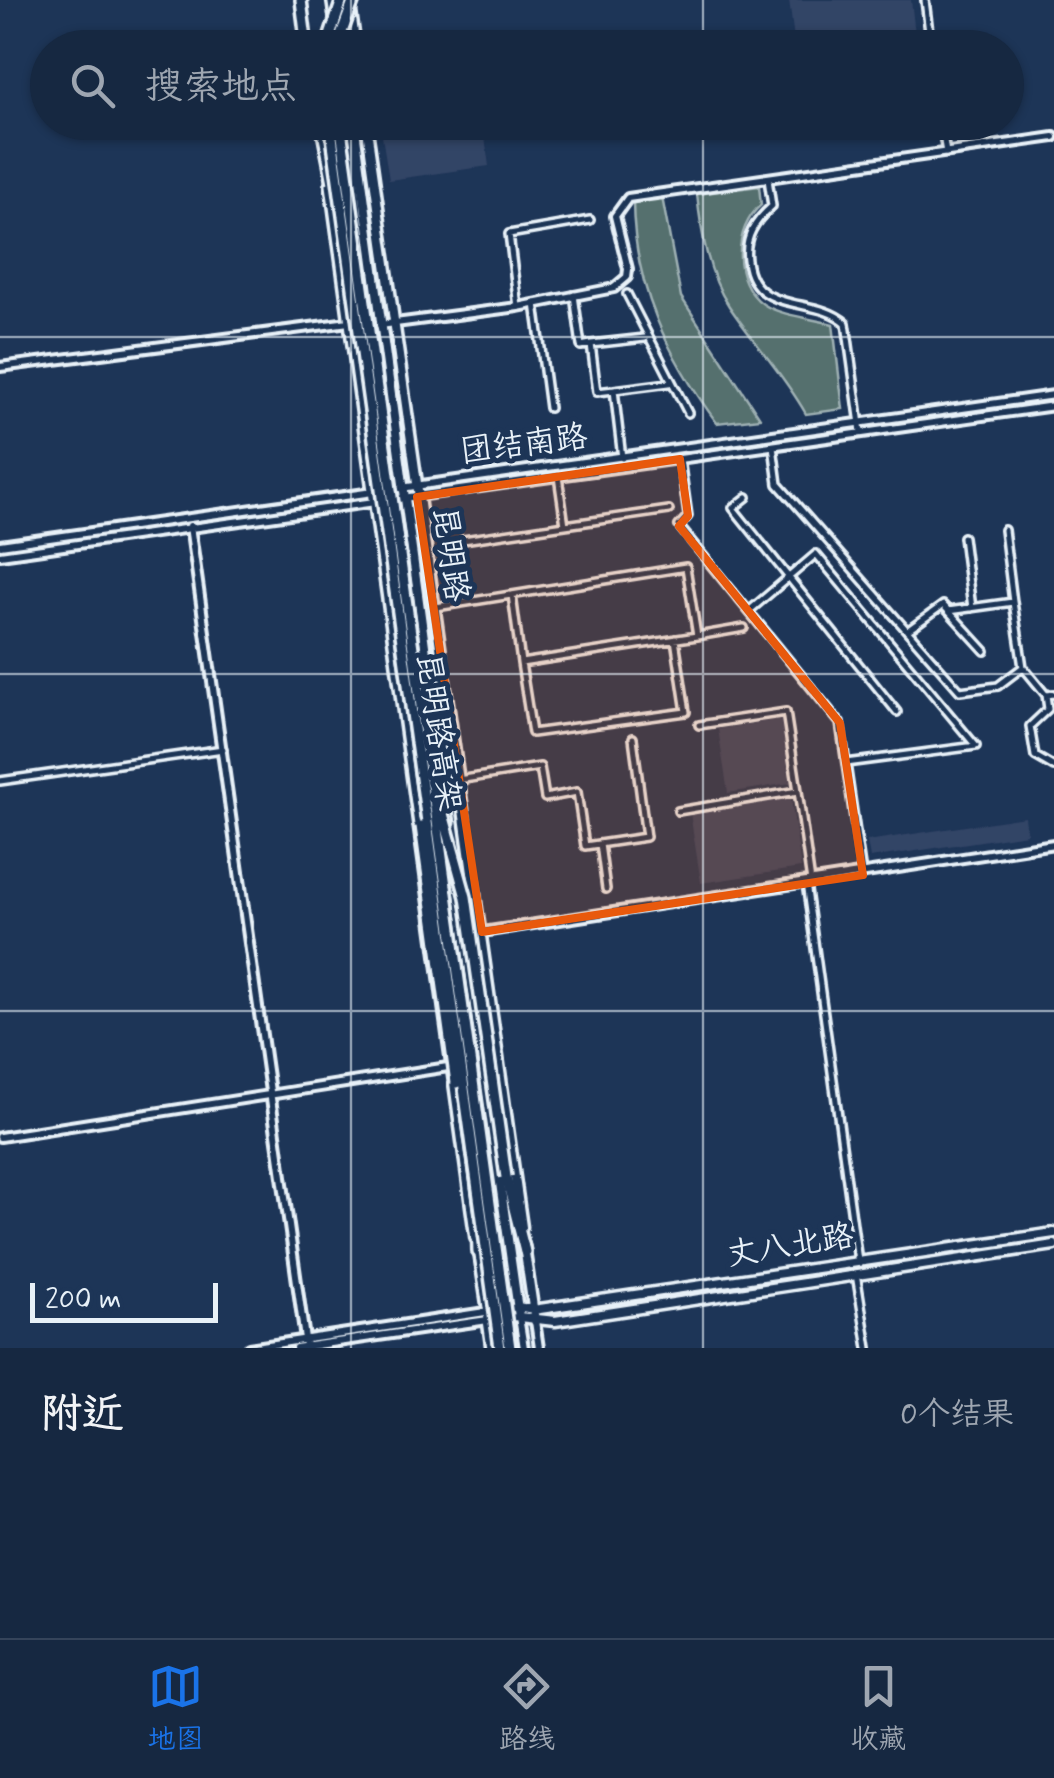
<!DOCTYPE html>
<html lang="zh">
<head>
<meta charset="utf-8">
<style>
  :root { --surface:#162841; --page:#23344c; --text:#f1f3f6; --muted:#9ea6b1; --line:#35445a; --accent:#1a73e8 }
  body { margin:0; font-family:Mynerve,"LXGW WenKai TC",sans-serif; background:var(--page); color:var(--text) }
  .scale { position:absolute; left:30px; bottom:25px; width:188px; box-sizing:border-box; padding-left:10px; border:5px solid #e8f1f8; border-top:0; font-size:28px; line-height:35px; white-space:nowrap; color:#e8f1f8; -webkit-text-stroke:8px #1d3557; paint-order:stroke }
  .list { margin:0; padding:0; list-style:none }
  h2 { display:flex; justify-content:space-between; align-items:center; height:130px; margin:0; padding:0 40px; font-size:42px }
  h2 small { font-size:32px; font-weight:400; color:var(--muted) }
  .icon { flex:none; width:55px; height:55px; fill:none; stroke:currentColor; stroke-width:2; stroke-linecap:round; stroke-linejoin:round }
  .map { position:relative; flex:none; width:1054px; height:1348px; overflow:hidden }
  .search { position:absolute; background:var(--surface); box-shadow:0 2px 8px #0004; left:30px; right:30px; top:30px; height:110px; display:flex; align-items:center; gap:25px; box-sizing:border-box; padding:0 35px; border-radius:55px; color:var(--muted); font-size:38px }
  .sheet { height:290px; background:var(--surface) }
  nav { display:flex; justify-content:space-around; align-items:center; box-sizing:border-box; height:140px; border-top:2px solid var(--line); background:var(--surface); font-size:28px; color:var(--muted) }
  nav a { display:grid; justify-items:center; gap:5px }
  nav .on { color:var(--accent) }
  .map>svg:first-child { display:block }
</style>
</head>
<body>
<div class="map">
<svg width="1054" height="1348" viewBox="0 0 1054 1348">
  <rect width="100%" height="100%" fill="#1d3557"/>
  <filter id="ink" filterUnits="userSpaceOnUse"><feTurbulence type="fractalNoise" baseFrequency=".01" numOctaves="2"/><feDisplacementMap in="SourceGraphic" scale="20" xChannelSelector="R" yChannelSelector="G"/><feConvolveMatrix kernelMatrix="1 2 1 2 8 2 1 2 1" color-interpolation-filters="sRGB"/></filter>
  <g filter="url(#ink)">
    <path fill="#346" d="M789,0h122l4,34 -120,13z
      M380,123h103l6,43 -100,14z
      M781,719l9,64 -62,10 -10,-64z
      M791,798l10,70 -100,15 -11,-70z
      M1025,817l2,17 -157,24 -3,-17z"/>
    <path fill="#55706e" stroke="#9eb0b3" stroke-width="2.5" d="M759,186l2,19c-28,23 -29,77 2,99 18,12 48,14 70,20l10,85 -37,5c-22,-39 -52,-71 -77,-108 -21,-31 -28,-75 -32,-112z
      M662,197l19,100 79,121 -43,5c-50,-68 -83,-136 -84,-221z"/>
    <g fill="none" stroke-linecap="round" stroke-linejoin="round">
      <defs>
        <path id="street" d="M925,0l6,48
          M941,122l5,31
          M768,179l4,27c-17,15 -28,31 -25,54 6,56 69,35 99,63l15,109
          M329,185l145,1054
          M627,294l61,119
          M574,295l7,51 10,-2 6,48 17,-2 8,68
          M535,303l14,105
          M518,307l-9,-73 81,-14
          M591,344l54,-6
          M614,390l55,-7
          M773,446l5,38 182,207 38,-5 25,-19
          M680,459l8,57 -9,10 161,197 22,150
          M558,476l7,49 104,-15
          M747,497l-14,11 164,204
          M963,537l9,71
          M463,540l102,-15
          M1013,602l10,65 23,28 8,-1
          M436,607l250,-40 11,69 -176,27 -9,-68
          M749,611l67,-57 160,192
          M948,611l65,-9 -9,-72
          M907,631l36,-26 42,46
          M697,636l47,-8
          M521,663l11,70 154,-21 -11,-73
          M1046,695l2,14 -18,17 5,30 19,11
          M699,725l87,-13 12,79
          M846,763l130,-17
          M458,780l82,-13 5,31 32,-6 8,54 61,-9 -13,-99
          M0,781l223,-32
          M678,811l120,-20 13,91
          M600,844l6,45
          M806,883l52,378
          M477,1249l11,71
          M856,1274l12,74"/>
        <path id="secondary" d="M380,325l138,-18 96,-19 13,-11 1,-8 -13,-53 13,-18 426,-61
          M0,367l349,-45
          M190,526l116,820
          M0,545l1054,-150
          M0,555l1054,-149
          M476,933l578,-89
          M0,1137l448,-70
          M505,1318l14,-1 5,31
          M535,1321l4,27
          M249,1348l269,-41
          M296,1348l192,-28"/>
        <path id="primary" d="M332,0l3,20
          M351,12l5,36
          M354,122l95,701
          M366,122l156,1105
          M456,872l63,445 36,4 499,-76
          M524,1246l11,75
          M518,1307l15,3 521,-77"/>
        <path id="highway" d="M301,0l6,48
          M321,122l21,106
          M348,122l14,137
          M506,1177l19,75
          M477,1218l1,34
          M488,1320l4,28"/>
      </defs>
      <use href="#street" stroke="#e8f1f8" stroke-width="12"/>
      <use href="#secondary" stroke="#e8f1f8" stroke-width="14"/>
      <use href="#primary" stroke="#e8f1f8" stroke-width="15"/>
      <use href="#highway" stroke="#e8f1f8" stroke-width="16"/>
      <use href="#street" stroke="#1d3557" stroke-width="5"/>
      <use href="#secondary" stroke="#1d3557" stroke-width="6"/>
      <use href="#primary" stroke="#1d3557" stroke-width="8"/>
      <use href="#highway" stroke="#1d3557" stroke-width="9"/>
      <defs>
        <path id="highway-bridge" d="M326,48l16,-48
          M336,48l18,-48
          M330,122l170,1226
          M340,122l170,1226
          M437,792l29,105 40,280
          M421,826l35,257"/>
      </defs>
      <use href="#highway-bridge" stroke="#e8f1f8" stroke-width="16" stroke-linecap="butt"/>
      <use href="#highway-bridge" stroke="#1d3557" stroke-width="9"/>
    </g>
  </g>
  <path fill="#e8590c" fill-opacity="0.2" stroke="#e8590c" stroke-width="8" stroke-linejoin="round" d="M680,459l8,57 -9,10 161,197 23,152 -381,57 -65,-435z"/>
  <path fill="none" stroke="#e8f1f8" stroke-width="2.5" stroke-opacity="0.55" d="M351,0v48M703,0v48M351,122v1226M703,122v1226M0,337h1054M0,674h1054M0,1011h1054"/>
  <g text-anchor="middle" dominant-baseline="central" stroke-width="10" stroke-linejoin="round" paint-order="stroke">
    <g font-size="32" fill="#e8f1f8" stroke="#1d3557">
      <text transform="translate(524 445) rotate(-7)">团结南路</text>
      <text transform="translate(450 554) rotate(82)">昆明路</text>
      <text transform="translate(438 732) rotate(82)">昆明路高架</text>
      <text transform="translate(790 1246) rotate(-9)">丈八北路</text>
    </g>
  </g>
</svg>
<div class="scale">200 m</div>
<div class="search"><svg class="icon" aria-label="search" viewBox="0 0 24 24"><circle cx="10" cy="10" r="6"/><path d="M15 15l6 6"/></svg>搜索地点</div>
</div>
<section class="sheet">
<h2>附近<small>0个结果</small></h2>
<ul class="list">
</ul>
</section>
<nav>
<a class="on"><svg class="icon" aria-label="map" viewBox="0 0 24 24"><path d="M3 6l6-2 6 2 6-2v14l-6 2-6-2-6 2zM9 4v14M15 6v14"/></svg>地图</a>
<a><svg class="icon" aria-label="directions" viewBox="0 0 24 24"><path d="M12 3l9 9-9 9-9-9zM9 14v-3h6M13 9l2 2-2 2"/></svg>路线</a>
<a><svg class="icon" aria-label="saved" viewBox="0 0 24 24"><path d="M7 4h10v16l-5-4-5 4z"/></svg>收藏</a>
</nav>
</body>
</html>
